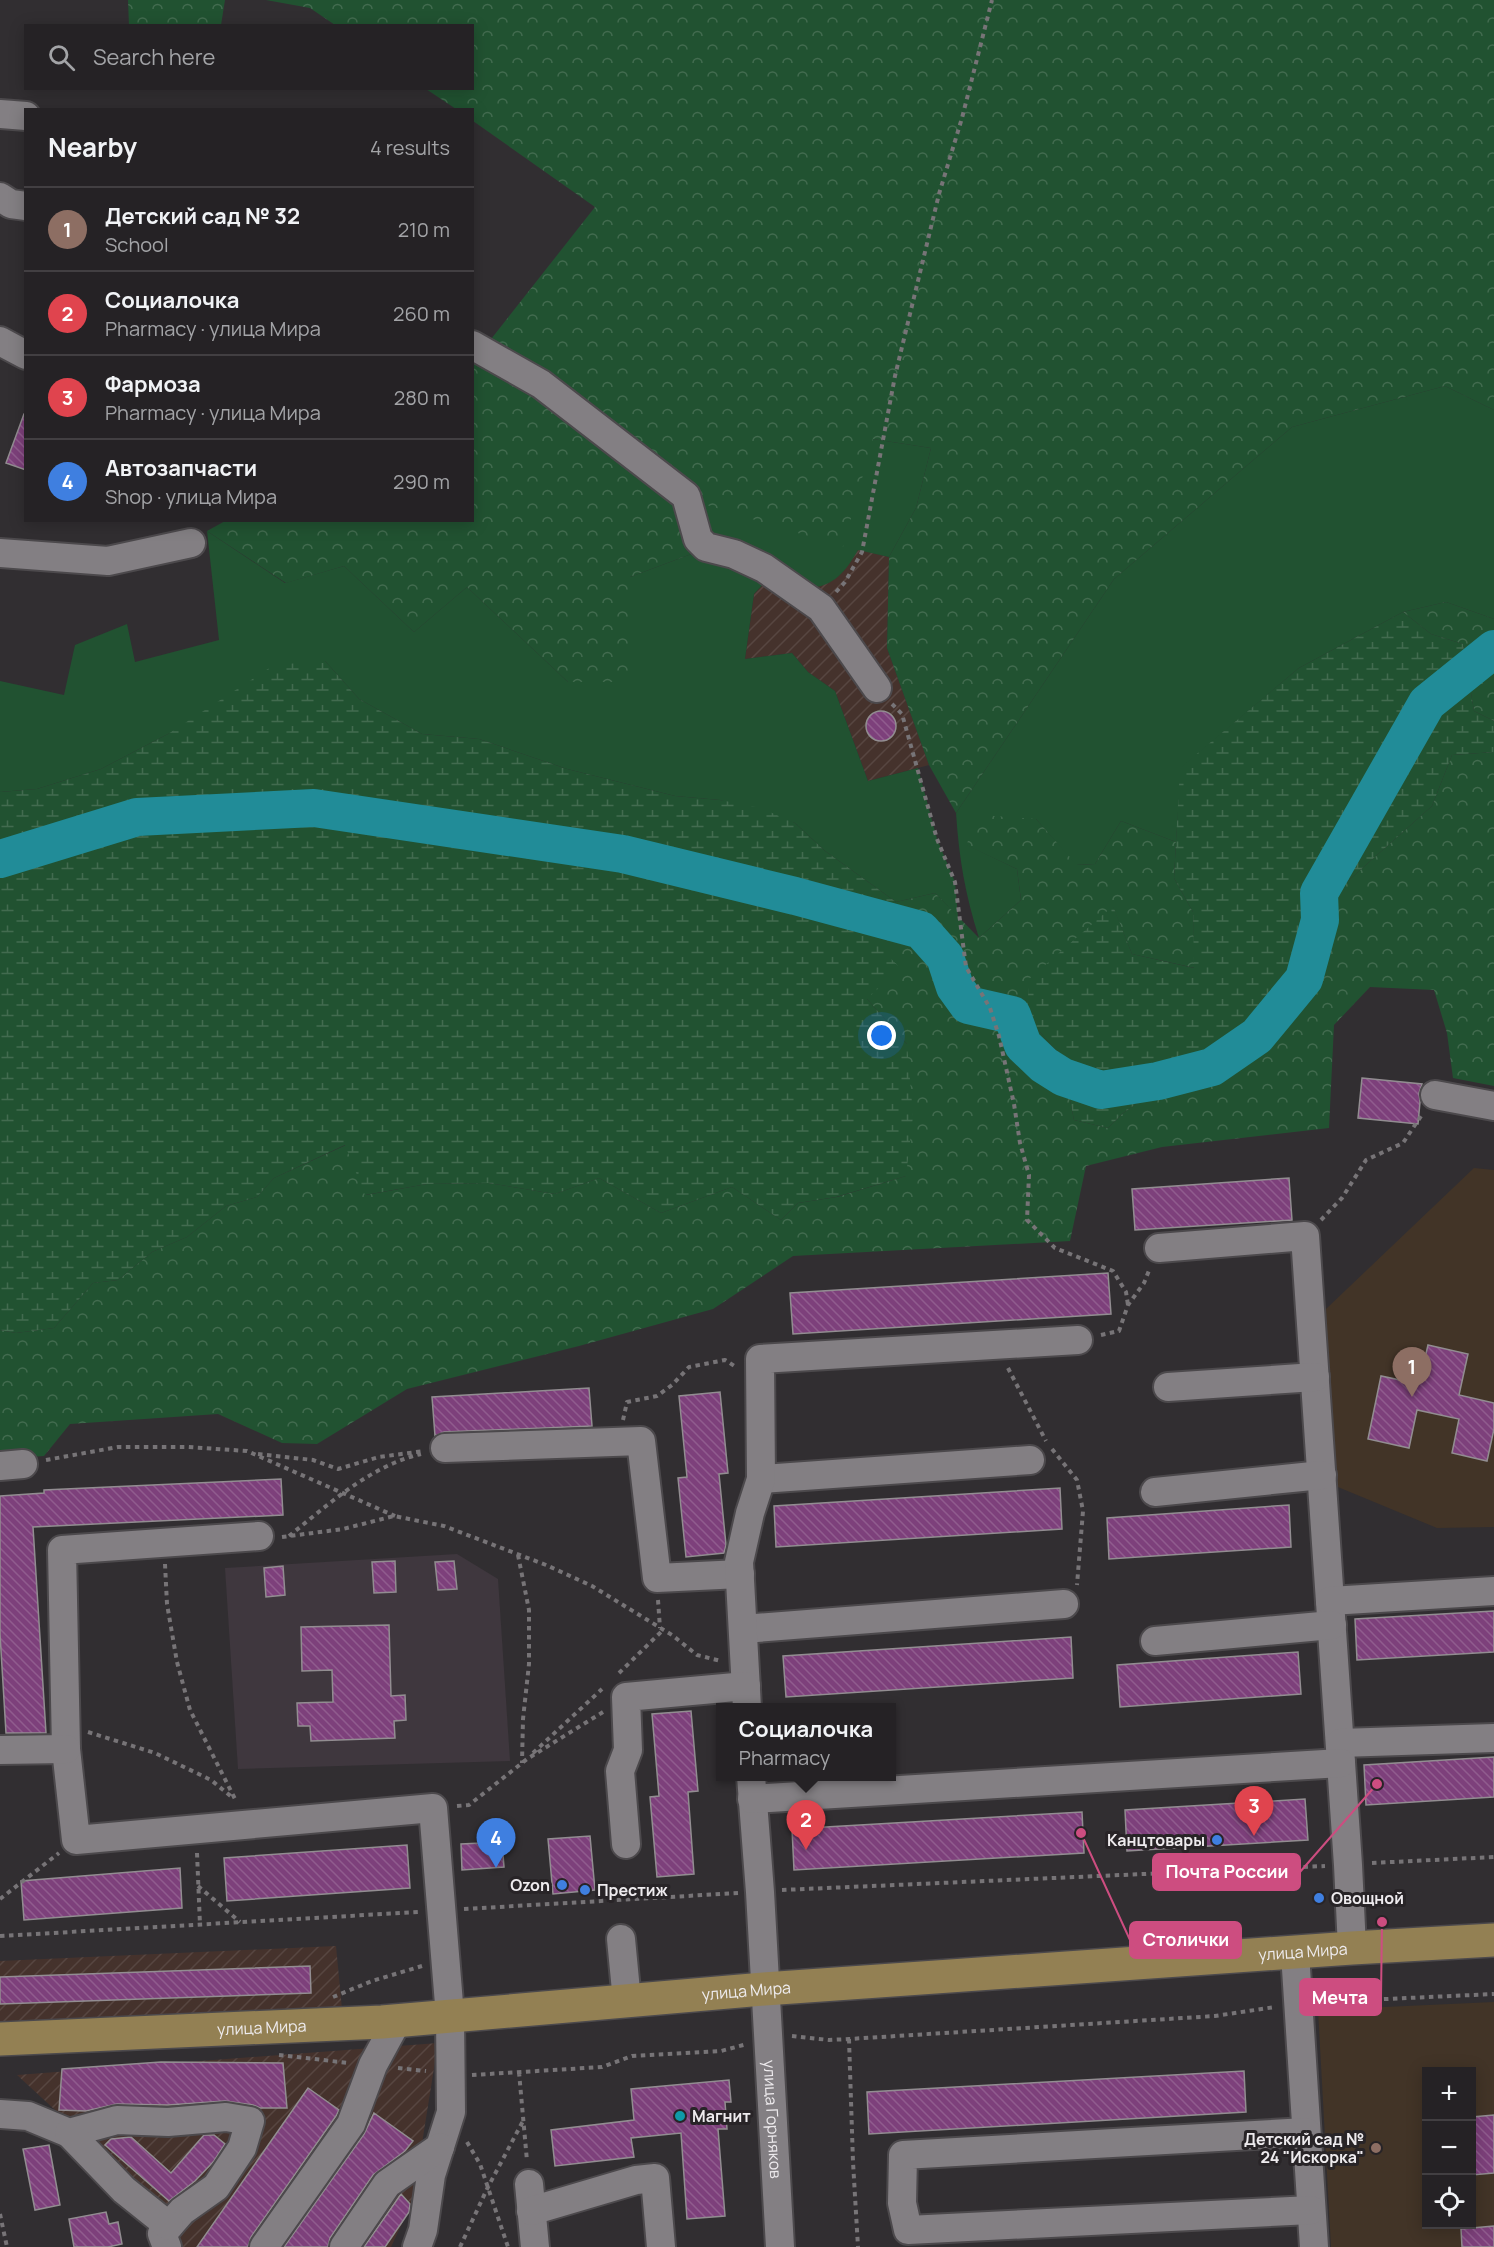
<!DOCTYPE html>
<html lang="en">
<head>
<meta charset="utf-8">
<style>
  :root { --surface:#252225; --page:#2d2a2d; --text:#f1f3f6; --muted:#a3a4a7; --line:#423f42; --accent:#d93025 }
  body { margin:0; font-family:Manrope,sans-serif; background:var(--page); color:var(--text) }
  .controls { position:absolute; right:18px; bottom:18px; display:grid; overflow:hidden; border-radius:0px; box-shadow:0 3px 15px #0003 }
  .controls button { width:54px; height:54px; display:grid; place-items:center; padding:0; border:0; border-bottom:2px solid var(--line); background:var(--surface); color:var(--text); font:30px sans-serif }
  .you { position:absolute; left:882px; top:1036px; width:21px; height:21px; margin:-15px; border:4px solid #fff; border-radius:50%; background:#1a73e8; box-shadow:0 0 0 9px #1a73e833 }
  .badge { display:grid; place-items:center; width:39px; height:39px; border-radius:50%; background:var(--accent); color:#fff; font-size:20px; font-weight:700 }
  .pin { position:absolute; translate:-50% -50px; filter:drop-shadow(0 2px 3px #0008) }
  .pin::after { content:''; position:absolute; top:32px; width:21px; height:18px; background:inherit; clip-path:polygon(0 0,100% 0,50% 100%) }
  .popup { position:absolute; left:716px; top:1703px; width:180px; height:78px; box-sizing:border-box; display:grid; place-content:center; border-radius:0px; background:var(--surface); filter:drop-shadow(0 2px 4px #0005); font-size:20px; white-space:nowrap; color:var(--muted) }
  .popup b { font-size:22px; color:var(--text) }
  .popup::after { content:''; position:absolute; left:50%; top:100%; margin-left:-12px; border:12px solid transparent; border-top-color:var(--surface) }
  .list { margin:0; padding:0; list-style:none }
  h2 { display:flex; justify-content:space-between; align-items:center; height:78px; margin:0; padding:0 24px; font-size:26px }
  h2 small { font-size:20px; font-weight:400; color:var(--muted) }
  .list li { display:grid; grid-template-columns:39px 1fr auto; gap:18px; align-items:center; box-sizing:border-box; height:84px; padding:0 24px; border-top:2px solid var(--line) }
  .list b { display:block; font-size:22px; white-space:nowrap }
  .list p { margin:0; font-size:20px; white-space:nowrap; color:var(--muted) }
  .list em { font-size:20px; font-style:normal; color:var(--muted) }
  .icon { flex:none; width:33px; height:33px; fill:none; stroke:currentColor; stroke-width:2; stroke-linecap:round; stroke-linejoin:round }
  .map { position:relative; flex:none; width:1494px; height:2247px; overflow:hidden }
  .search { position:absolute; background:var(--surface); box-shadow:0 3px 15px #0003; left:24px; top:24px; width:450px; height:66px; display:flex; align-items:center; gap:15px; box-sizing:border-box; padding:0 21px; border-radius:0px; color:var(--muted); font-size:22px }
  .panel { position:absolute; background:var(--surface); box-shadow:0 3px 15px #0003; left:24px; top:108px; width:450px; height:414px; border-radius:0px }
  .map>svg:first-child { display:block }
</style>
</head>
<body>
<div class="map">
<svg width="1494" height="2247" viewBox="0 0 1494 2247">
  <defs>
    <pattern id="industrial-furrows" width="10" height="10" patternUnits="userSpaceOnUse" patternTransform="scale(1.5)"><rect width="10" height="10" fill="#45322c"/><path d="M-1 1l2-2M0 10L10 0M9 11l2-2" fill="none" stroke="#574641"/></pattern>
    <pattern id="forest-crowns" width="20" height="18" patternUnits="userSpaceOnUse" patternTransform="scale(1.5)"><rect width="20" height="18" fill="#215231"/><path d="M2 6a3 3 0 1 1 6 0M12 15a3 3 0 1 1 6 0" fill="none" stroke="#426b4f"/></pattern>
    <pattern id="wetland-marsh" width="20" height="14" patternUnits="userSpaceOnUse" patternTransform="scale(1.5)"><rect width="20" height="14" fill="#215231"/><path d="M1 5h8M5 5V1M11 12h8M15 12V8" fill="none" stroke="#426b4f"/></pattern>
    <pattern id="building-back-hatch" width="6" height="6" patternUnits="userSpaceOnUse" patternTransform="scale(1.5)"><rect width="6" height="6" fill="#7d407b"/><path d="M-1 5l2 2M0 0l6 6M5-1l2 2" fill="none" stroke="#905c8e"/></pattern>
  </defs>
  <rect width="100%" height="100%" fill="#312e31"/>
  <path fill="#3f373e" d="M457,1554l41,25 12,182 -272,8 -13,-201z"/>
  <path fill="url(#industrial-furrows)" d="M807,536l82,21 -2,91 42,117 -61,16 -33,-90 -27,-19 -16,-19 -47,6 9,-65z
    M336,1946l6,63 -342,17v-65z
    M438,2043l-25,157 -22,47h-219l-68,-92 -87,-80z"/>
  <path fill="#423427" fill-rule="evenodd" d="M1474,1168l20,2v357l-57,1 -104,-43 -7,-176z
    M1494,2002v245h-163l-13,-237zM1426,2072h46v152h-46z"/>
  <path fill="#215231" d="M1445,386l49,24v209l-48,-17 -43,10 -104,56 -118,100 -5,74 -55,-21 -26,43 -19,1 -40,-46 -69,26 50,24 4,31 -42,38c-14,-44 -20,-80 -23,-125l158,-234 178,-152z
    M873,439l58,9 -15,60 -27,49 -31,-7c-12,21 -24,37 -50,38l-98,-45 -23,-44z
    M207,531l78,52 59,-17 70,66 53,-45 101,95h62v-105l64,-24 72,28 -12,13 -9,65 47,-6 16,19 27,19 33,90 50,-13 19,71 18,43 3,35 -23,-24 -39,9 -71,-51 -30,-28 -75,-23 -45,-4 -108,-27 -88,-30 -57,-5 -63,-35 -34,-38 -157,73 -67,35 -64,20 -37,3v-111l64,14 11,-50 52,-21 8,38 84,-22z"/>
  <path fill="url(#forest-crowns)" d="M128,0h97l-4,25 -92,1z
    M266,0h1228v410l-49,-24 -153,41 -178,152 -158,234 -27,-48 -42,-117 2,-91 27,-49 15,-60 -58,-9 -30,108 -156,-48 7,54 -64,24v105h-62l-101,-95 -53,45 -70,-66 -58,17 -79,-52 20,-11h245l1,-158 122,-155 -122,-86 -1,-11 -16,-1 -30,-20 46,-1v-62l-137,-1 -25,-17z
    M1446,602l48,17v102l-20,-10 -11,-67 -32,-10 -28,-22z
    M1494,752v334l-41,-8 -6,-45 -13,-43 -64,-3 -36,38 -5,103 -167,19 -76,19 -16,75 -277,15 -80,53 -134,37 -172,43 -90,55 -35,-1 -64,-29 -148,10 -26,32 -44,3v-129l16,3 38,-5 39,-45 25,-3 34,-28 35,-15 39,-31 31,-9 17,-19 72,-33 20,50 61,-11 61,-1 67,11 44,-16 62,35 71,-26 49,33 17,-17 39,-6 69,-21 1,-132 -40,-45 4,-60 25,-37 39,-9 44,45 42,-38 -4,-31 -51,-24 15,-30 55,4 41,46 18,-1 26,-43 55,21 -2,36 19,34 2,56 -63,-14 -19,-47 -63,55 -23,55 34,39 13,64 34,8 14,-14 21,-15 59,-25 119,-128 18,-57 93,-83 20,-51z"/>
  <path fill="url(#wetland-marsh)" d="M1403,612l28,22 32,10 11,67 20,10v31l-42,3 -20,51 -93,83 -18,57 -33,34 -45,63 -41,31 -59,25 -21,15 -14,14 -34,-8 -13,-64 -34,-39 2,-38 84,-73 19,48 62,14 -1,-56 -19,-34 6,-110 119,-100z
    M325,661l34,38 63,35 57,5 88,30 108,27 45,4 41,8 34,15 30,28 71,51 -24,37 28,29 -33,31 40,45 6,72 -7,60 -70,21 -38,6 -17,17 -49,-33 -71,26 -62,-35 -44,16 -67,-11 -61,1 -62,11 -20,-50 -71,33 -17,19 -31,9 -39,31 -35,15 -34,28 -25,3 -39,45 -38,5 -16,-3v-538l37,-3 64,-20 67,-35 106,-69z"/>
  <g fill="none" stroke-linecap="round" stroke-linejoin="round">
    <path stroke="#218c98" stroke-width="38" d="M0,859l137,-42 177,-9 309,46 172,42 126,34 24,27 10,30 13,18 44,10 11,30 21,20 19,12 38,13 57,-9 54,-14 45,-31 47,-57 16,-59 -1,-27 108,-190 67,-54"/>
  </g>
  <path fill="url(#building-back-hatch)" stroke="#928d91" stroke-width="1.5" d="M24,414h2v56l-20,-7z
    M866 726a15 15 0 1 1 30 0a15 15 0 1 1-30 0Z
    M1362,1078l60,6 -3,9 1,9 -2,22 -60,-6z
    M1289,1178l3,42 -157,10 -3,-41z
    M1108,1273l3,41 -318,20 -3,-41z
    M1428,1345l40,9 -9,41 35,8v26l-7,32 -35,-8 7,-34 -42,-9 -8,38 -41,-9 13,-63 38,8z
    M589,1388l3,38 -148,6 -9,4 -3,-39z
    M720,1392l8,81 -9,1 7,71 -2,8 -38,4 -8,-79 9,-1 -8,-81z
    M281,1479l2,36 -250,12 13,206h-40l-6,-99v-138l44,-3v-3z
    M1060,1488l2,41 -286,18 -2,-41z
    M1289,1505l2,42 -182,12 -2,-41z
    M395,1561l1,31 -22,1 -2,-31z
    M454,1561l3,28 -19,1 -3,-28z
    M283,1566l2,29 -19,2 -2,-29z
    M1494,1611v41l-137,8 -2,-41z
    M389,1625l2,71 14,-1 1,25 -12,1 1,17 -84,3 -1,-15h-12l-1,-23 36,-1 -1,-32 -30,1 -1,-44z
    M1071,1637l2,41 -287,19 -3,-41z
    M1298,1652l3,42 -181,13 -3,-42z
    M691,1711l7,80 -10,1 6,82 -37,3 -7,-80 9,-1 -7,-82z
    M1494,1757v40l-128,8 -2,-40z
    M1305,1799l3,41 -181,11 -2,-41z
    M1082,1812l2,41 -290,17 -2,-41z
    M590,1836l5,54 -42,4 -5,-55z
    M502,1842l2,25 -42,3 -1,-26z
    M407,1845l3,43 -183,13 -3,-43z
    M180,1868l2,40 -158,12 -3,-39z
    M310,1966l1,27 -311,11v-27z
    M161,2062l122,1 4,45h-27l-7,-3 -28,-4 -57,4 -51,-1 -31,7 -27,-1 3,-41z
    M1244,2071l2,41 -377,22 -2,-42z
    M729,2080l2,22h-6l2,27h-9l7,87 -38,3 -6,-86 -50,5 3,19 -79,9 -4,-36 83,-10 -3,-31z
    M308,2088l31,22 -3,6 -85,121 -3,10h-51z
    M374,2113l39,28 -8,10 -32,24 -43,63 -2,9h-44l80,-113z
    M1494,2115v58l-22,2v-21h2l-2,-37z
    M204,2135h10l11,9 -11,17 -19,20 -26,20 -64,-56 6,-6 20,-2 40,36z
    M49,2145l11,60 -25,5 -12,-61z
    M401,2194l9,10 -1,8 -24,35h-21z
    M106,2212l3,12 9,-2 4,22 -14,3h-34l-5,-28z
    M1494,2226v21h-32l-1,-18z"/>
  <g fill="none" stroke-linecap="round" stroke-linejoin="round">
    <defs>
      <g id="minor">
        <path d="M0,114l26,2"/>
        <path d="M0,197l11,7 15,2"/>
        <path d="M0,341l26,14"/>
        <path d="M472,345l69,39 145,112 12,43 8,8 28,7 30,14 57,40 56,80"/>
        <path d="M0,553l108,8 83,-18"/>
        <path d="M1435,1095l59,11"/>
        <path d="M1159,1248l146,-12 43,629 4,83"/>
        <path d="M1168,1387l147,-10"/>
        <path d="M445,1448l196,-7 16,137 83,-4"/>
        <path d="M0,1466l23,-2"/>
        <path d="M761,1479l269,-19"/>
        <path d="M1155,1492l167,-17"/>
        <path d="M259,1536l-197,14 4,199 10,91 357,-32 17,208 1,96 -20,63 -8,55 -6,17"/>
        <path d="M1330,1601l164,-10"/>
        <path d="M743,1629l321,-25"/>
        <path d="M1155,1641l177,-16"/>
        <path d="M747,1708l-8,-146 11,-49 11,-34 -1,-120 318,-19"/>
        <path d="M1340,1743l154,-5"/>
        <path d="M0,1750l66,-1"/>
        <path id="s1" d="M751,1776l9,116 20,355"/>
        <path d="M752,1799l589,-36"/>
        <path d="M626,1844l-6,-73 8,-21 -2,-53 120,-11"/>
        <path d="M621,1939l6,62"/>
        <path d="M1295,1953l19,294"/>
        <path d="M0,2114l28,2 41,17 48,-13 51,2 58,-5 24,4 -8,27 -26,39 -34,24 -20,23 5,13"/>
        <path d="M1306,2132l-403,23 -1,48 6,27 403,-20"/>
        <path d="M69,2133l55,57 45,36"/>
        <path d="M529,2184l6,63"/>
        <path d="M531,2211l105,-31 19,-2 6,69"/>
        <path d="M264,2247l87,-123 22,-59 24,-44"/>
        <path d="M344,2247l43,-63 53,-37"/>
      </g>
      <g id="major">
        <path id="s2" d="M0,2039l382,-17 382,-33 588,-41 142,-8"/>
      </g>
    </defs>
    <use href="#minor" stroke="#4c494c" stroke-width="32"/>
    <use href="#major" stroke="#4c494c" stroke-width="36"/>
    <path stroke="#777477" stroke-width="4" stroke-dasharray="4.5 4.5" stroke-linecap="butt" d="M836,592l9,-10 17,-30 33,-176 44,-182 23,-76 30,-118
      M892,704l10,10 35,125 18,43 11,85 24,41 9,28 15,68 6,39 9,32 -2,45 28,28 58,23 13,21 2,13
      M1321,1220l21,-22 24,-38 37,-17 20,-30
      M1101,1335l18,-4 9,-26 16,-22 6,-15
      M1008,1368l38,73
      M623,1420l4,-18 30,-6 15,-11 17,-18 36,-7 11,7
      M1052,1449l25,31 6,31 -6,74
      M258,1454l55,6 25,9 41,-12 45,-6
      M46,1460l72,-13h70l59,4 148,65
      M289,1536c40,-32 81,-70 132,-82
      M282,1537l61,-8 51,-13 50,10 102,39 46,21 80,49 25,20 24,6
      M518,1555l11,55v54l-6,55 -1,44
      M165,1564l2,40 10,58 13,48 45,89
      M658,1600l2,28
      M619,1673l44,-43
      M88,1732l67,21 56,27 22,18
      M533,1753l69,-64
      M457,1806l12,-1 58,-46 76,-47
      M197,1853l3,72
      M1372,1863l122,-6
      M198,1886l42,36
      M782,1890l543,-24
      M0,1899l59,-46
      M464,1909l274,-16
      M0,1936l418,-24
      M333,1997l39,-16 50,-15
      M1321,2002l173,-8
      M792,2036l37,4 20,-1 366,-23 60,-9
      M849,2039l4,123 5,85
      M279,2055l70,8
      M398,2068l28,3
      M519,2072l8,89
      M472,2075l130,-8 30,-11 89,-5 26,-7
      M467,2142l13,22 28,83
      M0,2214l7,33
      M460,2247l27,-58 36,-68"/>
    <use href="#minor" stroke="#837f83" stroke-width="28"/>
    <use href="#major" stroke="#938053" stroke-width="33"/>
  </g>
  <g fill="#3f7fe0" stroke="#282427" stroke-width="2">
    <circle cx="1217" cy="1840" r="6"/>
    <circle cx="562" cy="1885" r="6"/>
    <circle cx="585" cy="1890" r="6"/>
    <circle cx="1319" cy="1898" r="6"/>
  </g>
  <circle fill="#0f9aa8" stroke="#282427" stroke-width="2" cx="680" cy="2116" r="6"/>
  <circle fill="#8d6e63" stroke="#282427" stroke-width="2" cx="1376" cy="2148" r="6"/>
  <g text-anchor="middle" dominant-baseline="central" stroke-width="6" stroke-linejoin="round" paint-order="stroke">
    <g font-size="16" font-weight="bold" fill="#eeebee" stroke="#282427" text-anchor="end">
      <text x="1205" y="1840">Канцтовары</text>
      <text x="550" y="1885">Ozon</text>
      <text x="597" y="1890" text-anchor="start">Престиж</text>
      <text x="1331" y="1898" text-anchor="start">Овощной</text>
      <text x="692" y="2116" text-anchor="start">Магнит</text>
      <text x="1364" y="2139">Детский сад №<tspan x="1364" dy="18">24 "Искорка"</tspan></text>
    </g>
    <g font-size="16" fill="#eeebee" stroke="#282427">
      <text stroke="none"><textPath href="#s2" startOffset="1306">улица Мира</textPath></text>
      <text stroke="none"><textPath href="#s2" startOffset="748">улица Мира</textPath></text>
      <text stroke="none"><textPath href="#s2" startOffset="262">улица Мира</textPath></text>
      <text stroke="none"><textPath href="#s1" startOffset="344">улица Горняков</textPath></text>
    </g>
  </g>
  <path fill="none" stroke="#cd4d80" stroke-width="2" d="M1377 1784L1300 1872M1081 1833L1130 1940M1382 1922L1381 1997"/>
  <g fill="#cd4d80" stroke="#282427" stroke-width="2">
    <circle cx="1377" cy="1784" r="6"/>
    <circle cx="1081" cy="1833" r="6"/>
    <circle cx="1382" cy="1922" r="6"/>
  </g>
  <g fill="#cd4d80" stroke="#cd4d80" stroke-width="2">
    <rect x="1153" y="1854" width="147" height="36" rx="6"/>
    <rect x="1130" y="1922" width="111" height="36" rx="6"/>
    <rect x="1300" y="1979" width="81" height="36" rx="6"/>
  </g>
  <g font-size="18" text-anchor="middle" font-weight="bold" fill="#fff">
    <text x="1227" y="1878">Почта России</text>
    <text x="1186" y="1946">Столички</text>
    <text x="1340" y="2004">Мечта</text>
  </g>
</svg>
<div class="controls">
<button>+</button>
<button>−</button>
<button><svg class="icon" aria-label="locate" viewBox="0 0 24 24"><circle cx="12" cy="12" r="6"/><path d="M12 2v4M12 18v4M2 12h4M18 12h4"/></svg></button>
</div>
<div class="you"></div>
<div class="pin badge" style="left:1412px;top:1397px;background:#8d6e63">1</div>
<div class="pin badge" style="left:806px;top:1850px;background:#e0444e">2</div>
<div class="popup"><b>Социалочка</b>Pharmacy</div>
<div class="pin badge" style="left:1254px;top:1836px;background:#e0444e">3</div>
<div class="pin badge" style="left:496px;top:1868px;background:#3f7fe0">4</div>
<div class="search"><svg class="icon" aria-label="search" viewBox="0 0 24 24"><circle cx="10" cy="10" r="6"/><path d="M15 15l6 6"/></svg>Search here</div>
<section class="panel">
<h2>Nearby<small>4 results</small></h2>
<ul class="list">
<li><span class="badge" style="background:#8d6e63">1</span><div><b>Детский сад № 32</b><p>School</p></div><em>210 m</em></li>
<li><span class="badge" style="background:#e0444e">2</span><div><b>Социалочка</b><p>Pharmacy · улица Мира</p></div><em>260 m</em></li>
<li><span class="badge" style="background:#e0444e">3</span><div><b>Фармоза</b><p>Pharmacy · улица Мира</p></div><em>280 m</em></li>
<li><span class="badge" style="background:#3f7fe0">4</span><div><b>Автозапчасти</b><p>Shop · улица Мира</p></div><em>290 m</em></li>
</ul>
</section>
</div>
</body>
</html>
